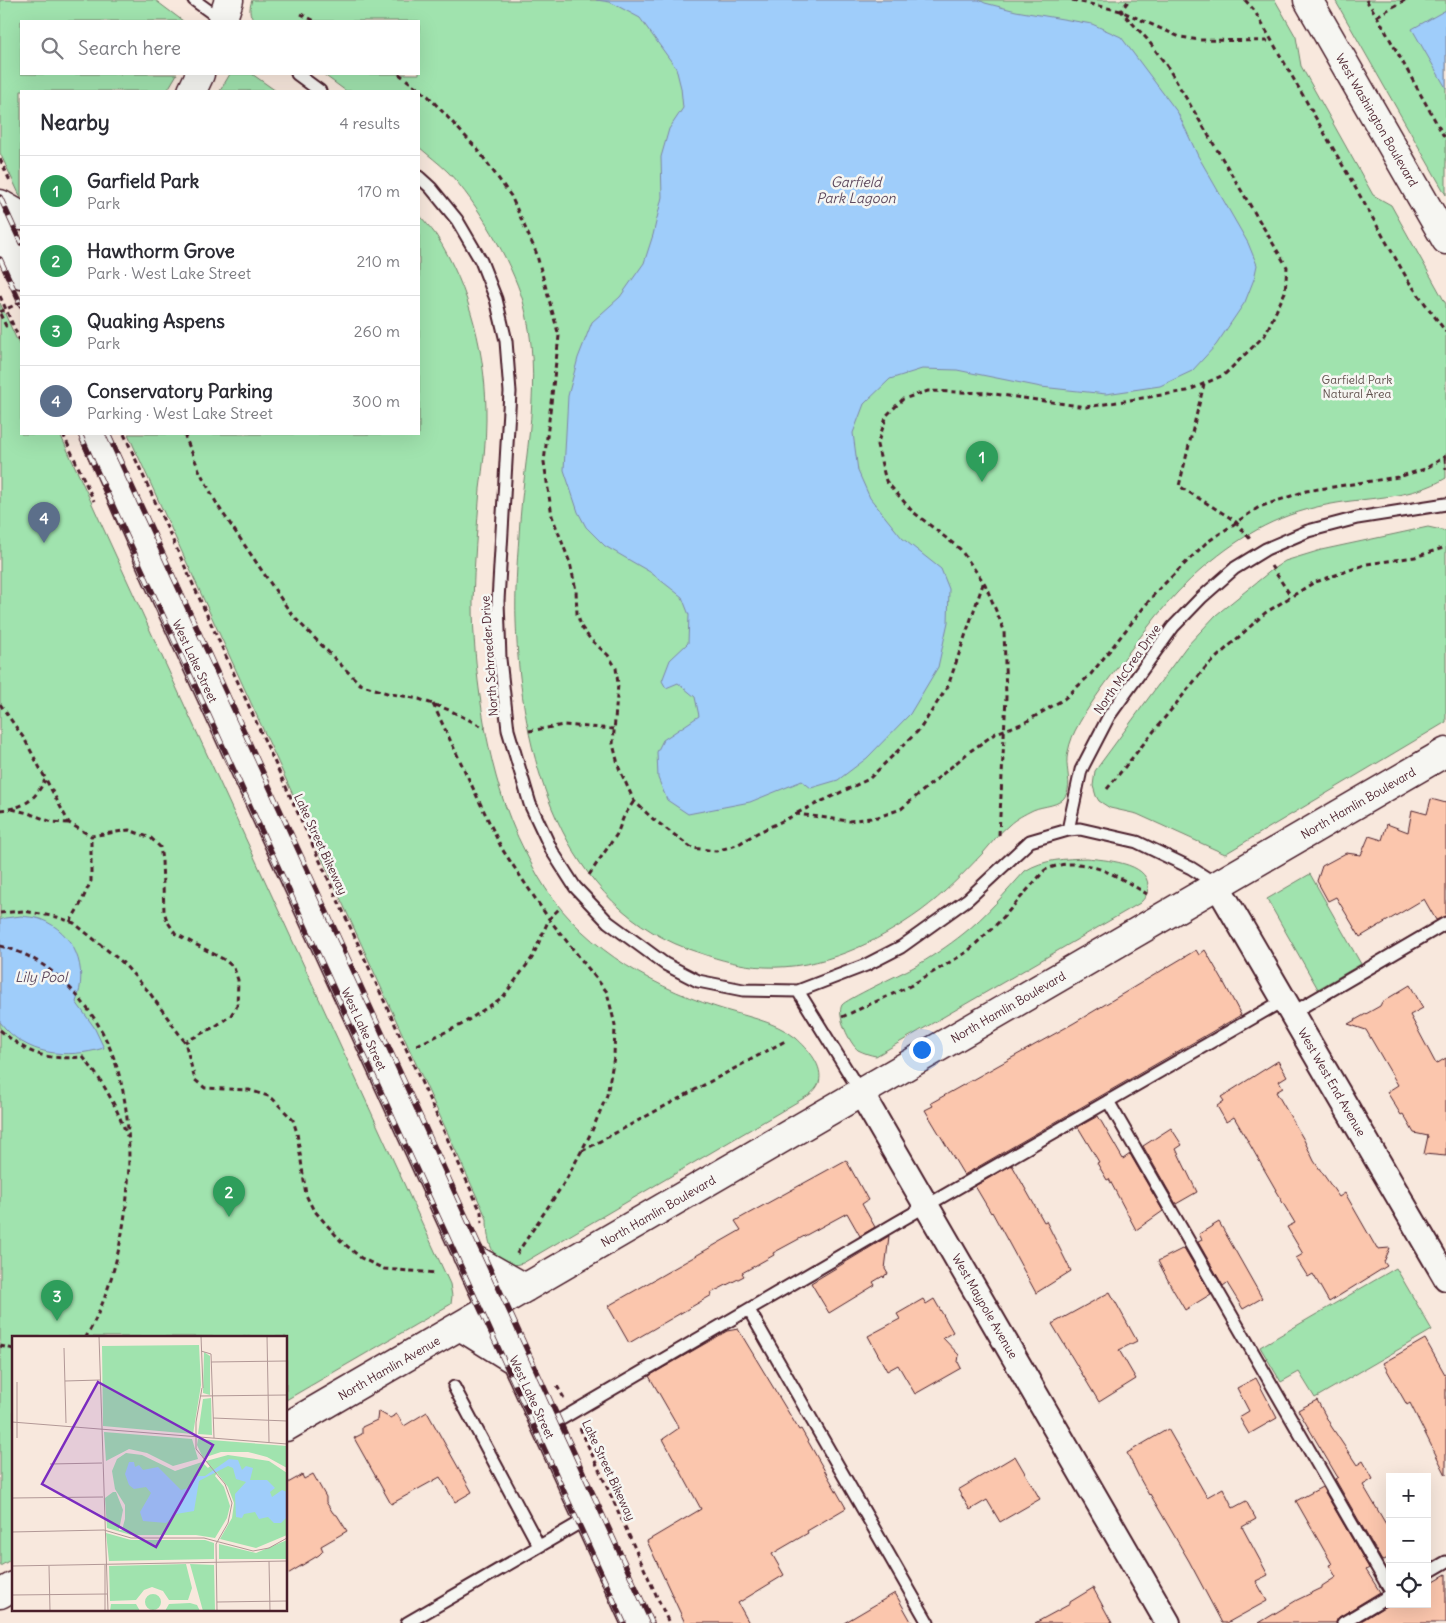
<!DOCTYPE html>
<html lang="en">
<head>
<meta charset="utf-8">
<style>
  :root { --surface:#fff; --page:#f7f7f7; --text:#2b2b33; --muted:#7c7c81; --line:#e1e1e2; --accent:#111827 }
  body { margin:0; font-family:Delius,sans-serif; background:var(--page); color:var(--text) }
  .controls { position:absolute; right:15px; bottom:15px; display:grid; overflow:hidden; border-radius:0px; box-shadow:0 5px 20px #0002 }
  .controls button { width:45px; height:45px; display:grid; place-items:center; padding:0; border:0; border-bottom:1px solid var(--line); background:var(--surface); color:var(--text); font:25px sans-serif }
  .you { position:absolute; left:921px; top:1049px; width:18px; height:18px; margin:-12px; border:4px solid #fff; border-radius:50%; background:#1a73e8; box-shadow:0 0 0 8px #1a73e833 }
  .badge { display:grid; place-items:center; width:32px; height:32px; border-radius:50%; background:var(--accent); color:#fff; font-size:16px; font-weight:700 }
  .pin { position:absolute; translate:-50% -41px; filter:drop-shadow(0 1px 2px #0008) }
  .pin::after { content:''; position:absolute; top:26px; width:18px; height:15px; background:inherit; clip-path:polygon(0 0,100% 0,50% 100%) }
  .list { margin:0; padding:0; list-style:none }
  h2 { display:flex; justify-content:space-between; align-items:center; height:65px; margin:0; padding:0 20px; font-size:21px }
  h2 small { font-size:16px; font-weight:400; color:var(--muted) }
  .list li { display:grid; grid-template-columns:32px 1fr auto; gap:15px; align-items:center; box-sizing:border-box; height:70px; padding:0 20px; border-top:1px solid var(--line) }
  .list b { display:block; font-size:19px; white-space:nowrap }
  .list p { margin:0; font-size:16px; white-space:nowrap; color:var(--muted) }
  .list em { font-size:16px; font-style:normal; color:var(--muted) }
  .icon { flex:none; width:28px; height:28px; fill:none; stroke:currentColor; stroke-width:2; stroke-linecap:round; stroke-linejoin:round }
  .map { position:relative; flex:none; width:1446px; height:1623px; overflow:hidden }
  .search { position:absolute; background:var(--surface); box-shadow:0 5px 20px #0002; left:20px; top:20px; width:400px; height:55px; display:flex; align-items:center; gap:12px; box-sizing:border-box; padding:0 18px; border-radius:0px; color:var(--muted); font-size:19px }
  .panel { position:absolute; background:var(--surface); box-shadow:0 5px 20px #0002; left:20px; top:90px; width:400px; height:345px; border-radius:0px }
  .map>svg:first-child { display:block }
</style>
</head>
<body>
<div class="map">
<svg width="1446" height="1623" viewBox="0 0 1446 1623">
  <rect width="100%" height="100%" fill="#f8e8dd"/>
  <filter id="ink" filterUnits="userSpaceOnUse"><feTurbulence type="fractalNoise" baseFrequency=".02" numOctaves="2"/><feDisplacementMap in="SourceGraphic" scale="10" xChannelSelector="R" yChannelSelector="G"/><feConvolveMatrix kernelMatrix="1 2 1 2 8 2 1 2 1" color-interpolation-filters="sRGB"/></filter>
  <g filter="url(#ink)">
    <path fill="#a0e3ae" stroke="#75816c" d="M0,0h155l28,21h-162v53h156l-10,17h-146v107l-21,-45z
      M252,0h1023l21,37 5,29 72,129 18,10 55,99v174c-33,20 -72,19 -109,25 -55,9 -93,30 -134,65 -34,29 -60,65 -86,100 -15,20 -31,41 -42,63 -4,8 -7,18 -8,27 -1,12 5,26 -1,37 -6,12 -22,10 -33,15 -8,4 -18,9 -24,15 -10,8 -18,19 -26,28 -19,20 -39,41 -62,58 -44,32 -101,59 -157,56 -22,-1 -44,-7 -64,-14 -140,-43 -180,-202 -184,-332 -1,-28 1,-57 3,-85 4,-80 26,-155 4,-235 -12,-40 -46,-99 -75,-129 -9,-9 -20,-17 -29,-25v-56h-73l-23,-17h96v-53h-165c-5,-7 -5,-12 -2,-21z
      M1335,0h111v195z
      M230,74h22l24,17h-56z
      M419,214c5,7 12,14 17,21 34,53 51,122 50,185 0,23 -3,46 -6,69 -3,38 -6,75 -7,113 0,63 12,152 35,211 8,22 19,43 30,63 38,66 107,108 178,131 26,9 58,13 80,31 12,11 28,28 23,45 -2,5 -6,9 -10,12l-286,168 -17,4c-16,-13 -19,-28 -19,-48l-359,-785h291z
      M0,303l21,46v85h39l390,850 2,12 -1,8 -165,96v-63h-272v221l-14,8z
      M1428,527l18,4v191l-221,132 -88,-40 -27,-6 -11,-7 -3,-5 -3,-10 2,-15 91,-124 30,-32 57,-46 12,-8 36,-11z
      M1087,858c17,2 61,4 61,28 0,8 -3,12 -8,17l-264,153c-6,-1 -12,-3 -18,-6 -8,-6 -22,-35 -16,-45 3,-5 60,-32 70,-37 18,-10 36,-22 51,-34 23,-18 43,-42 62,-63 19,-12 40,-12 62,-13z
      M1310,874l51,90 -43,25 -51,-90z
      M1396,1268l36,62 -117,68 -16,-26 -18,10 -21,-35z"/>
    <path fill="#9fcdfa" stroke="#7d87a7" d="M596,0h383l6,3 31,8 76,13 29,13 57,76 20,43 50,87 9,22 -3,14 -9,23 -29,43 -24,26 -32,15 -54,8 -65,-7 -84,-17 -35,-1 -32,10 -26,25 -11,29 5,38 12,27 32,40 39,31 8,20 -1,33 -10,45 -28,47 -43,44 -29,22 -27,8 -9,-7 -52,21 -62,12 -21,-14 -9,-22 -1,-26 6,-12 36,-24 -4,-19 -17,-14 -12,5 -4,-7 8,-21 18,-17 1,-28 -7,-18 -32,-25 -45,-26 -19,-19 -8,-15 -14,-42 4,-74 10,-38 14,-36 28,-25 24,-34 9,-28 9,-38 -1,-40 8,-28 14,-21 -2,-20 -5,-20 -36,-50 -30,-16z
      M1446,10v78l-34,-59z
      M21,916c6,1 13,1 19,3 35,13 49,50 36,83l18,25 10,21c-38,11 -78,8 -104,-26v-102l5,-2z"/>
    <path fill="#fbc6ad" stroke="#4a1f2b" d="M1431,799l15,4v113l-10,4 -12,-21 -64,38 -24,-40 -8,4 -11,-20 5,-15 24,-13 15,2 8,-19 13,4 5,-16 21,8 4,-22 15,4z
      M1196,950l3,5 6,-5 18,31 18,34 -277,160 -39,-65 8,-4 -2,-3 143,-80z
      M1410,985l13,23 -13,7 26,49 10,-6v98l-22,-2 4,-18 -14,-3 -11,-19 -2,1 -14,-23 11,-7 -32,-55 -18,-6 32,-18 2,-4z
      M1278,1061l9,15 -8,5 4,7 -7,4 28,48 10,21 25,36 6,-4 32,56 13,-1 -6,14 3,4 -58,36 -16,-28 -5,3 -12,-19 7,-4 -16,-27 8,-4 -20,-33h1l-42,-73 -8,5 -9,-16 7,-5 -3,-4z
      M1098,1116l25,43 7,-5 33,57 -27,19 -27,-51 -2,1 -10,-17 2,-1 -21,-35z
      M1171,1128l11,17 -6,4 21,43 -21,12 -33,-58z
      M846,1160l22,40 -6,4 13,23 -15,9 -13,-23 -74,40 1,2 -32,18 2,3 -33,17 1,2 -83,48 -21,-37 133,-76 -6,-9z
      M1012,1165l32,57 2,-1 25,50 -35,22 -44,-81 -1,1 -16,-27z
      M1219,1222l43,76 -19,11 -16,-26 -4,3 -25,-44 4,-2 -3,-6z
      M889,1236l-4,33 3,5 -3,1 -1,3 -1,-2 -10,6 2,3 -46,28 -18,-30z
      M1184,1248l27,46 -26,16 -13,-22 -14,-27z
      M1110,1292l27,49 -18,9 17,29 -37,23 -47,-78z
      M923,1299l3,5 8,-5 19,33 -10,6 16,17 -1,7 3,6 -46,26 -17,-29 -11,6 -19,-35 32,-17 -3,-5z
      M738,1329l61,101 2,-1 45,79 -39,23 1,2 -36,21 12,21 -46,28 11,20h-64l-38,-82 54,-32 -38,-70 16,-11 -30,-52 78,-45z
      M1425,1339l21,37v99l-36,-72 -3,2 -24,-42z
      M1256,1378l21,40 -28,16 -10,-17 10,-6 -12,-23z
      M1317,1400l14,26 26,39 6,-4 10,18 -10,6 27,46v26l-8,4 -47,-82 3,-2 -1,-1 -39,-66z
      M378,1411l12,7 7,-4 7,12 23,-14 45,80 -17,10 -15,-25 -49,27 -37,-66 8,-4v-7l15,-7z
      M1168,1429l39,68 16,-9 10,20 13,-7 10,18 -14,8 26,48 -12,6 11,20 -40,22h-5l-33,-62 -39,-67 -1,1 -10,-18 -12,-24z
      M1015,1456l25,43 -40,23 -13,-22 -17,10 -12,-20z
      M313,1474l13,23v5l7,11 4,2 10,16 -26,15 2,5 -4,4 -33,20v-91l16,-9 2,4z
      M1322,1487l47,81 -3,2 14,22 -41,25 -3,6h-77l38,-23 25,-12v-2l14,-9 -7,-12 3,-1 -36,-63z
      M1446,1574v49h-88l31,-19h38v-19z
      M1093,1588l19,35h-77l35,-19v-2z
      M895,1593l17,30h-68z"/>
    <g fill="none" stroke-linecap="round" stroke-linejoin="round">
      <defs>
        <path id="lane" d="M194,0l29,21
          M297,74l23,17
          M419,177l12,11 26,32 24,41 15,38 10,42 4,51 -12,209 2,58 8,71 22,74 22,47 23,36 33,35 57,42 33,17 45,9 55,1 68,-26 35,-18 67,-48 62,-58 38,-11 13,-60 28,-54 64,-89 28,-29 34,-30 31,-19 42,-18 49,-13 89,-14
          M1068,830l12,-1 57,13 54,26 25,16
          M798,991l63,102
          M1292,1013l154,-90
          M1108,1101l282,489
          M749,1310l179,313
          M454,1387l85,159
          M546,1428l352,-206 386,-222
          M1427,1573l19,-11
          M407,1623l181,-105
          M1343,1623l47,-28"/>
        <path id="street" d="M1217,885l229,393
          M861,1093l307,530"/>
        <path id="secondary" d="M1308,0l138,240
          M222,21l7,-21
          M192,91l8,-17
          M0,204l21,12
          M0,227l21,47
          M94,434l63,143 479,1046
          M467,1255l58,33
          M460,1326l56,35
          M286,1427l1160,-675
          M0,1594l14,-8"/>
      </defs>
      <use href="#lane" stroke="#4a1f2b" stroke-width="15"/>
      <use href="#street" stroke="#4a1f2b" stroke-width="28"/>
      <use href="#secondary" stroke="#4a1f2b" stroke-width="31"/>
      <path stroke="#4a1f2b" stroke-width="3" stroke-dasharray="5 4" stroke-linecap="butt" d="M1072,0l49,11 59,26 20,3 71,1
        M1245,0l9,10 18,31 137,241 37,50
        M1366,0l11,16 69,124
        M301,14l14,7
        M1377,16l28,-16
        M399,74l29,22 50,54 33,46 25,56 23,84 -15,126 8,54 18,47 6,27 1,24 5,14 9,12 17,15 8,13 2,16 -5,60 6,24 15,33 19,18 39,29 24,3 21,-6 20,-12 40,-19 52,7 29,-4 23,-8 68,-57 27,-19 28,-10 40,-24 27,-25 65,-82 50,-49 53,-36 47,-16 92,-14 27,-8 21,-13
        M0,159l10,22
        M0,296l21,47
        M0,314l6,12 5,-3 -1,-2
        M1204,384l-25,102 50,31 7,5 14,17
        M63,434l31,67
        M124,434l357,778 1,11
        M184,434l16,38 18,34 74,109 46,47 22,22 27,9 32,6 30,11 36,18
        M1445,458l1,12
        M1271,566l20,30
        M0,704l25,36 44,83 22,13 38,-6 22,8 9,9 2,13 2,51 3,10 9,13 49,26 9,8 4,12 -1,26 -6,9 -15,11 -31,16
        M433,704l69,145 47,70 58,73 8,33 -1,32 -7,38 -16,38 -25,47 -50,75
        M529,731l35,-6 50,4
        M1107,789l98,-121 60,-55 48,-30 54,-19 48,-7 31,-10
        M12,809l16,4 24,9 17,1
        M0,810c24,-2 34,-9 45,-30
        M797,813l72,-34 51,-50 28,-43 36,-105
        M999,835l7,-138 -2,-67 -19,-46 -25,-35 -48,-38 -26,-30 -9,-36 10,-30 16,-16 25,-8 60,2 98,14 101,-16 37,-16 41,-40 20,-43 2,-25 -120,-201 -20,-27 -26,-28 8,-11
        M589,875l28,-41 7,-18 10,-15
        M0,913l24,-2 33,6 17,6 48,39 27,30 36,50 10,38 10,8 44,2 22,7 22,23 4,13 9,62 7,14 27,31 21,18 23,11 53,4
        M70,922l10,-17 11,-24v-45
        M0,946c27,6 51,22 70,42 16,17 29,35 38,56 37,79 22,219 -22,293
        M842,1017l68,-31 57,-34 33,-31 45,-51c37,-17 71,5 102,24
        M0,1030c29,25 45,30 83,27 20,24 34,50 44,79
        M417,1045l44,-20 42,-28 29,-39 17,-39 11,-11
        M582,1151l205,-111
        M0,1346l14,3
        M557,1386l7,12
        M580,1428l89,195"/>
      <use href="#lane" stroke="#f6f6f2" stroke-width="11"/>
      <use href="#street" stroke="#f6f6f2" stroke-width="24"/>
      <use href="#secondary" stroke="#f6f6f2" stroke-width="28"/>
      <defs>
        <path id="rail" d="M0,197l21,46
          M0,259l21,46
          M80,434l544,1189
          M108,434l544,1189"/>
      </defs>
      <use href="#rail" stroke="#4a1f2b" stroke-width="5.5"/>
      <use href="#rail" stroke="#f6f6f2" stroke-width="4" stroke-dasharray="11" stroke-linecap="butt"/>
      <path stroke="#4a1f2b" stroke-width="3" stroke-dasharray="5 4" stroke-linecap="butt" d="M0,298l1,-1
        M0,312l21,-10"/>
    </g>
  </g>
  <g text-anchor="middle" dominant-baseline="central" stroke-width="5" stroke-linejoin="round" paint-order="stroke">
    <g font-size="12" fill="#4a1f2b" stroke="#f6f6f2">
      <text transform="translate(1377 120) rotate(60)">West Washington Boulevard</text>
      <text transform="translate(489 656) rotate(-94)">North Schraeder Drive</text>
      <text transform="translate(195 661) rotate(65)">West Lake Street</text>
      <text transform="translate(1127 669) rotate(-55)">North McCrea Drive</text>
      <text transform="translate(1358 803) rotate(-30)">North Hamlin Boulevard</text>
      <text transform="translate(321 844) rotate(65)">Lake Street Bikeway</text>
      <text transform="translate(1008 1007) rotate(-30)">North Hamlin Boulevard</text>
      <text transform="translate(364 1029) rotate(65)">West Lake Street</text>
      <text transform="translate(1332 1082) rotate(60)">West West End Avenue</text>
      <text transform="translate(658 1211) rotate(-30)">North Hamlin Boulevard</text>
      <text transform="translate(985 1306) rotate(60)">West Maypole Avenue</text>
      <text transform="translate(389 1368) rotate(-30)">North Hamlin Avenue</text>
      <text transform="translate(532 1397) rotate(65)">West Lake Street</text>
      <text transform="translate(609 1470) rotate(65)">Lake Street Bikeway</text>
    </g>
    <g font-size="12" fill="#60504c" stroke="#f6f6f2">
      <text x="1357" y="379">Garfield Park<tspan x="1357" dy="14">Natural Area</tspan></text>
    </g>
    <g font-size="14" font-style="italic" fill="#5f4a5f" stroke="#f6f6f2">
      <text x="856" y="182">Garfield<tspan x="856" dy="16">Park Lagoon</tspan></text>
      <text x="41" y="977">Lily Pool</text>
    </g>
  </g>
  <g transform="translate(12 1336)">
    <rect width="275" height="275" fill="#f8e8dd"/>
    <path d="M187,9l2,40 -8,49 -90,-8 -1,-80zM192,16l6,4v39l-7,-2zM199,62l1,37 -14,-1 5,-35zM92,96l88,7 6,20 -25,7 -26,-13 -18,-4 -23,12zM186,103l89,7v22l-20,-11 -19,-5h-27l-18,6 -6,-13zM114,117l16,2 33,16 27,-9 6,6 2,-2 -4,-5 22,-6 41,6 18,12v62l-31,13 -36,-9 12,-21 2,-15 -6,-16 -11,-14 -2,3 9,11 6,19 -3,12 -12,20 -19,-3h-65l-24,-7 -2,-30 8,-6h3l7,18 -4,20h3l3,-11v-14l-10,-16 -3,-18 5,-12zM94,197l25,7h74l9,3v16l-105,2zM275,204v19h-68v-15l37,9zM174,228l6,24 -4,12h-19l-6,-9 -11,-4 -8,3 -8,10 -26,1 -1,-35zM178,228l24,1 1,46h-12zM133 266a8 8 0 1 1 16 0a8 8 0 1 1-16 0ZM178,267l7,2 3,6h-35l4,-7zM124,268l4,7h-30l1,-7z" fill="#a0e3ae"/>
    <path d="M217,123l9,1 4,10 4,-4 7,2 -3,12h17l8,8 -5,4 2,5 10,-7 5,2v25l-6,6h-7l-6,-6 -9,2 -4,-7 -11,2 -2,4 -6,-1 -1,-23 11,-12 -10,-3 -3,-11 -5,-2 -29,15 -5,30 -18,3 -10,9 -23,-2 -3,-9 11,-19 -5,-6 -12,2 -5,-4 -4,-11 4,-12h5l1,5 4,-2 4,5 15,-3 23,23 8,-2 8,-12h8z" fill="#9fcdfa"/>
    <path fill="none" stroke="#b29896" stroke-width="1" d="M87,0l9,275M189,0l2,52M255,0l2,106M52,12l2,75M189,15l10,3 3,84M199,26l76,-1M53,45l35,-1M190,52l-6,34v27l29,35 7,19 -4,20 -12,21 1,67M188,60l87,-1M201,82l74,3M0,86l275,22M5,102v-56M38,128l52,-1M0,162l91,-1M0,196l92,-2 27,8h73l49,13 16,-3 18,-10M257,225l1,50M93,229v46M0,230l275,-5M37,230l1,45M0,259l95,-1M205,266l70,-1"/>
    <path fill="#7b2cbf" fill-opacity="0.15" stroke="#7b2cbf" stroke-width="2.5" d="M86,46l115,63 -57,102 -114,-63z"/>
    <rect width="275" height="275" fill="none" stroke="#4a1f2b" stroke-width="2.5"/>
  </g>
</svg>
<div class="controls">
<button>+</button>
<button>−</button>
<button><svg class="icon" aria-label="locate" viewBox="0 0 24 24"><circle cx="12" cy="12" r="6"/><path d="M12 2v4M12 18v4M2 12h4M18 12h4"/></svg></button>
</div>
<div class="you"></div>
<div class="pin badge" style="left:982px;top:482px;background:#2e9e5b">1</div>
<div class="pin badge" style="left:229px;top:1217px;background:#2e9e5b">2</div>
<div class="pin badge" style="left:57px;top:1321px;background:#2e9e5b">3</div>
<div class="pin badge" style="left:44px;top:543px;background:#5c6f8a">4</div>
<div class="search"><svg class="icon" aria-label="search" viewBox="0 0 24 24"><circle cx="10" cy="10" r="6"/><path d="M15 15l6 6"/></svg>Search here</div>
<section class="panel">
<h2>Nearby<small>4 results</small></h2>
<ul class="list">
<li><span class="badge" style="background:#2e9e5b">1</span><div><b>Garfield Park</b><p>Park</p></div><em>170 m</em></li>
<li><span class="badge" style="background:#2e9e5b">2</span><div><b>Hawthorm Grove</b><p>Park · West Lake Street</p></div><em>210 m</em></li>
<li><span class="badge" style="background:#2e9e5b">3</span><div><b>Quaking Aspens</b><p>Park</p></div><em>260 m</em></li>
<li><span class="badge" style="background:#5c6f8a">4</span><div><b>Conservatory Parking</b><p>Parking · West Lake Street</p></div><em>300 m</em></li>
</ul>
</section>
</div>
</body>
</html>
